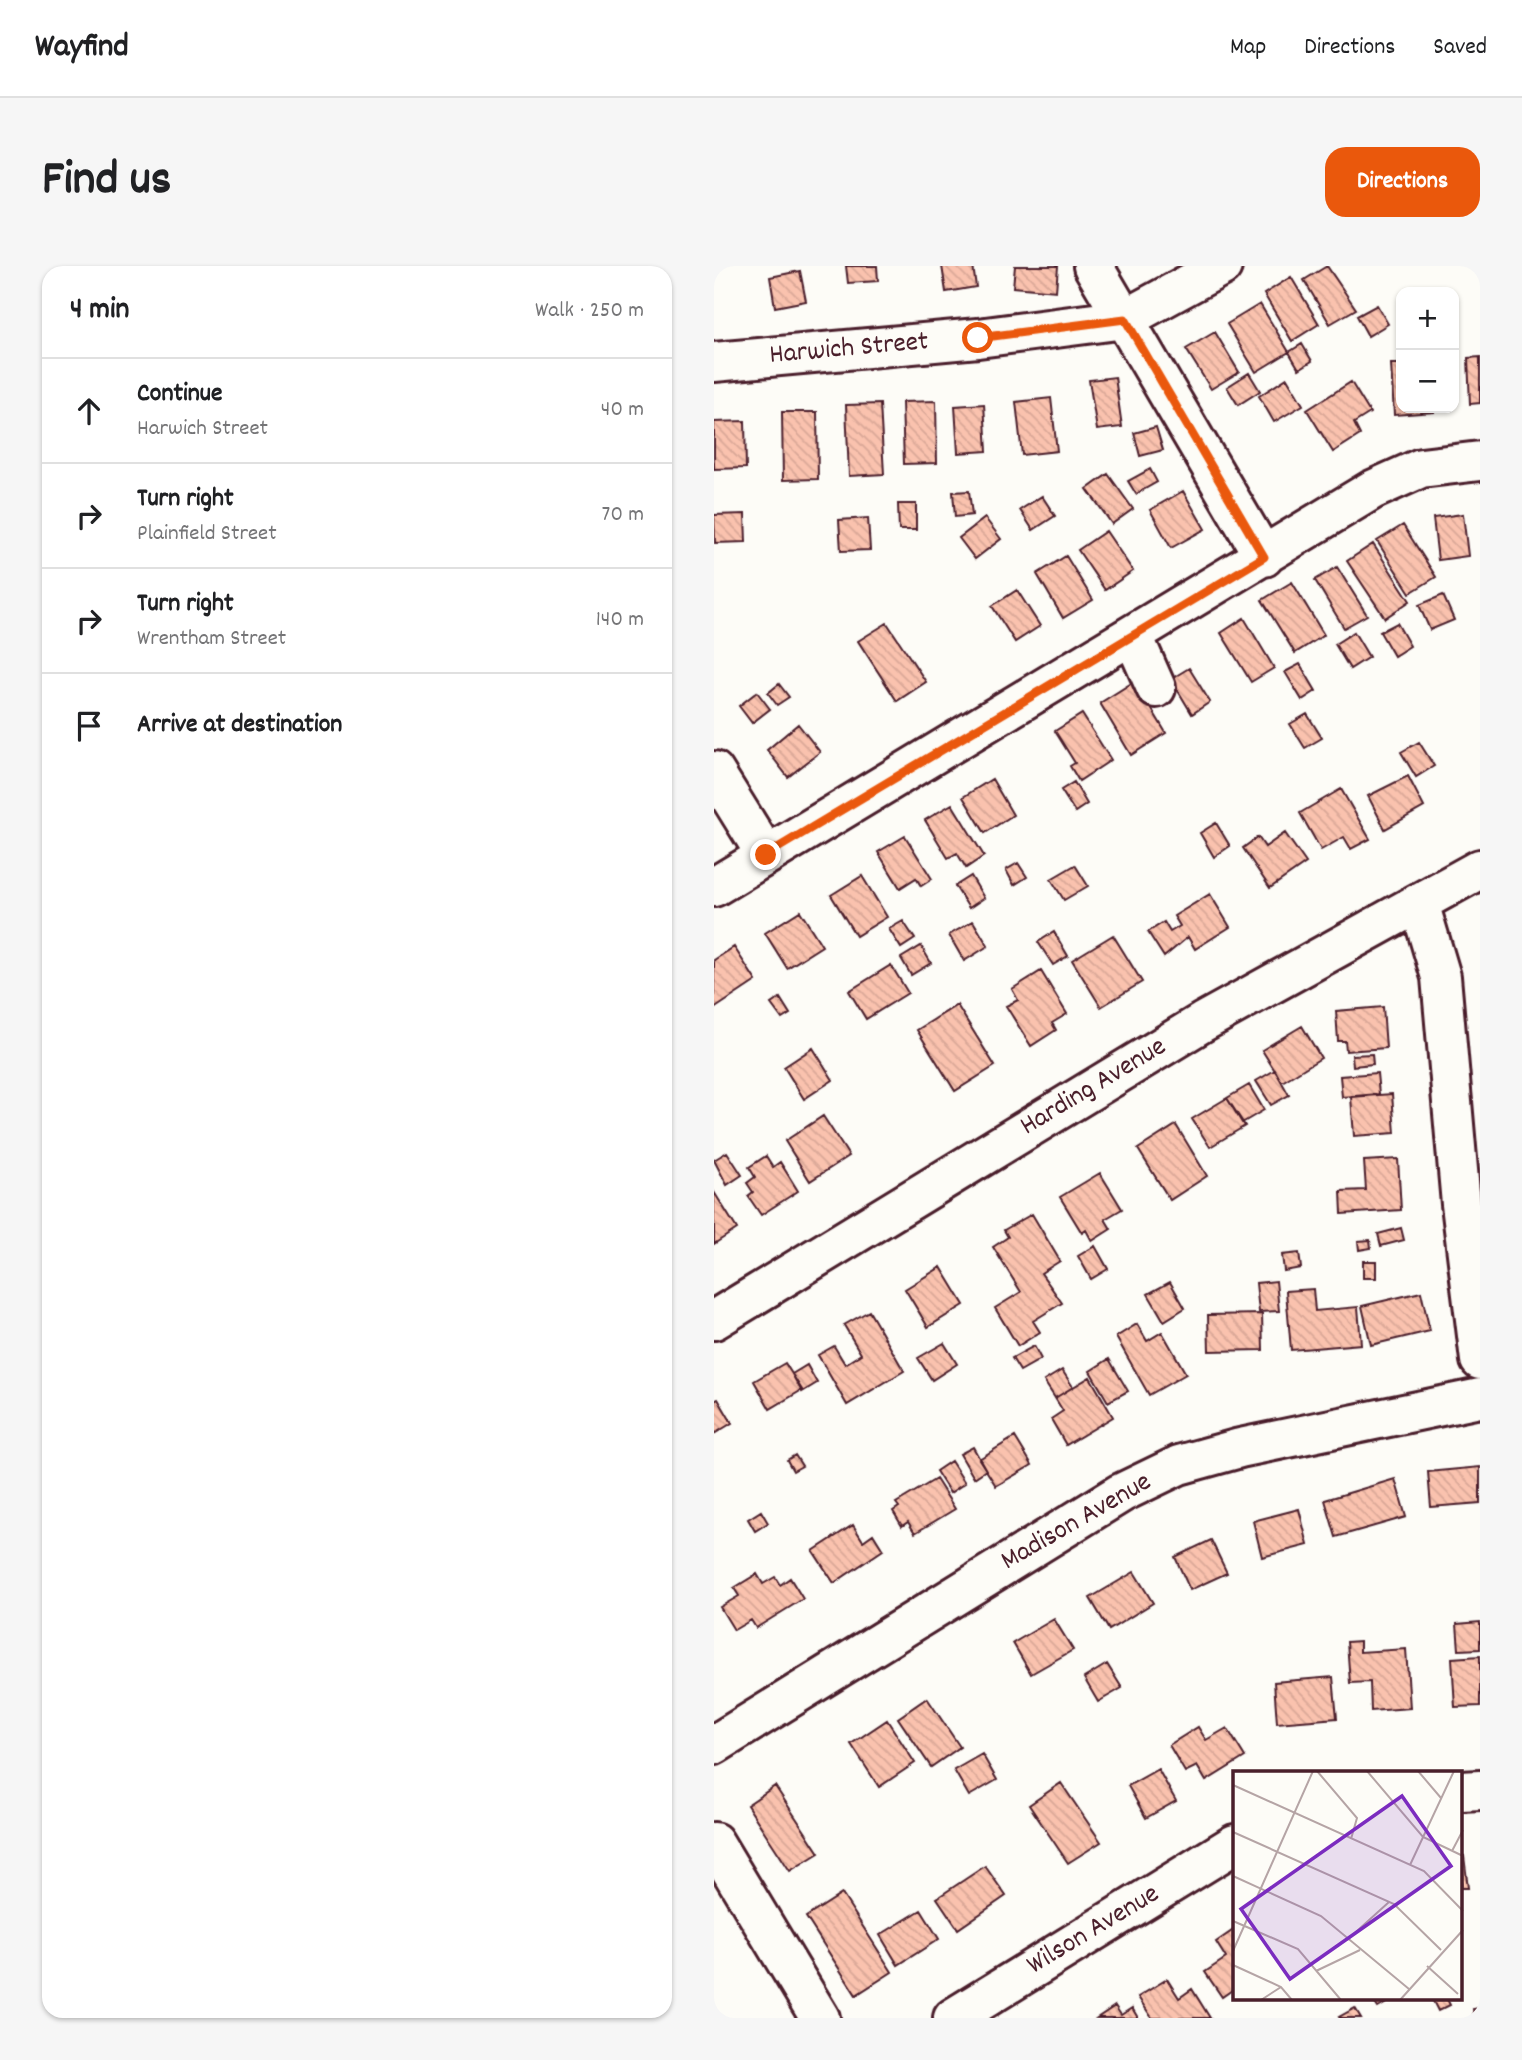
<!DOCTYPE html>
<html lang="en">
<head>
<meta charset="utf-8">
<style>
  :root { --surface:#fff; --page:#f6f6f6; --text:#202124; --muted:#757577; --line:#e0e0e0; --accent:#ea580c }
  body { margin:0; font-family:Dekko,sans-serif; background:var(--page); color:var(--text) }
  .controls { position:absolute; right:21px; top:21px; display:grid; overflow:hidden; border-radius:14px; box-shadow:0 2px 5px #0004 }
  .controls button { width:63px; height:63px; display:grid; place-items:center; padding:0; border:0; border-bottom:2px solid var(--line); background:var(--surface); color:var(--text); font:35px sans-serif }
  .stop { position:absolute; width:21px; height:21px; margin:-16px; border:5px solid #ea580c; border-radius:50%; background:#fff }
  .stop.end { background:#ea580c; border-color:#fff; box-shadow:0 2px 7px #0008 }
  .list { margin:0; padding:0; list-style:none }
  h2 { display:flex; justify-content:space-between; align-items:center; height:91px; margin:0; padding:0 28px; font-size:30px }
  h2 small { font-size:23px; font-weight:400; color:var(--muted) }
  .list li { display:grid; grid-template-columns:46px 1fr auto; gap:21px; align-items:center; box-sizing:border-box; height:105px; padding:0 28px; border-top:2px solid var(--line) }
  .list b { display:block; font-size:26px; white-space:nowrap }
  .list p { margin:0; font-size:23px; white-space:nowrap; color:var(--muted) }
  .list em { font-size:23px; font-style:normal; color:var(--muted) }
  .icon { flex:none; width:38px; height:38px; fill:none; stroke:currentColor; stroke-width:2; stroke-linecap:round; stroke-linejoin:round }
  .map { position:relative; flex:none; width:766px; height:1752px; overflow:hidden; border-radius:21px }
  header { display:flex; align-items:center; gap:42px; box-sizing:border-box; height:98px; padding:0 35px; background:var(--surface); border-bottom:2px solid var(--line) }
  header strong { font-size:33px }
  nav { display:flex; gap:38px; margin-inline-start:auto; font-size:24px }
  .intro { display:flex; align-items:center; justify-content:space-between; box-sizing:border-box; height:168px; padding:0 42px }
  h1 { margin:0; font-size:49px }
  .button { padding:18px 32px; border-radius:21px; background:var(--accent); color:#fff; font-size:24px; font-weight:700 }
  main { display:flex; gap:42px; padding:0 42px }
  aside { flex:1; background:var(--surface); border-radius:21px; box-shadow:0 2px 5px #0004 }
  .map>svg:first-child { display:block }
</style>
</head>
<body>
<header>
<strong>Wayfind</strong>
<nav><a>Map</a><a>Directions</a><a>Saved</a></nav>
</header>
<div class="intro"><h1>Find us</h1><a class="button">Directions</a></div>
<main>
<aside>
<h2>4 min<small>Walk · 250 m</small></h2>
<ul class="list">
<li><svg class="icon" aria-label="ahead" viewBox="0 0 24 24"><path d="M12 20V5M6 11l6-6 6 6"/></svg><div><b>Continue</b><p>Harwich Street</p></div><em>40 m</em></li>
<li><svg class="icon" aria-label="right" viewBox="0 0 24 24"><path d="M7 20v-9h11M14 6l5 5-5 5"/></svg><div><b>Turn right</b><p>Plainfield Street</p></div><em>70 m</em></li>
<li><svg class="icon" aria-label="right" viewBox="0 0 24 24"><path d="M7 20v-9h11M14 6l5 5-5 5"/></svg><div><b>Turn right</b><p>Wrentham Street</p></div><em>140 m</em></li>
<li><svg class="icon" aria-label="arrive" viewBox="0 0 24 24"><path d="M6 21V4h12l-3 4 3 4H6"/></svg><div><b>Arrive at destination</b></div></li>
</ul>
</aside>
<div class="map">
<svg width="766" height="1752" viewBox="0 0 766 1752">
  <defs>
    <pattern id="building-back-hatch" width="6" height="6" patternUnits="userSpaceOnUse" patternTransform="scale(1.75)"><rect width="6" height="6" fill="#fac2ae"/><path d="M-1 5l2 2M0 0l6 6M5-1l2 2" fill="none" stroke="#d8a696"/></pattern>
  </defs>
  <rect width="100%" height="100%" fill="#fdfcf7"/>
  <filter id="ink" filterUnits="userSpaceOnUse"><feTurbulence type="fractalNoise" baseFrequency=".0143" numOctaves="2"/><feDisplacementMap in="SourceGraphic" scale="14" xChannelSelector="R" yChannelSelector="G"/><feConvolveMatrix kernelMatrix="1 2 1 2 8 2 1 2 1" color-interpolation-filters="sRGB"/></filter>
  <g filter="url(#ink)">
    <path fill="url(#building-back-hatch)" stroke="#4a1f2b" stroke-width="2" d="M132,0h31l1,15 -30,2z
      M228,0h31l3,21 -30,5z
      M301,0h43l-2,25 -43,-4z
      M613,0l29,43 -26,15 -26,-44z
      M86,5l6,30 -31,6 -5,-30z
      M577,11l28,47 -27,17 -28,-47z
      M546,38l29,48 -33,20 -29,-48z
      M663,39l11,19 -20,12 -11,-20z
      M501,66l24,40 -28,17 -25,-40z
      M588,78l10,17 -13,8 -10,-17z
      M766,91v46l-10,1 -2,-46z
      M677,98h10v44h33v4l-40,3z
      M535,107l11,18 -22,14 -11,-18z
      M401,111l7,50 -25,3 -8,-50z
      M573,112l16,27 -29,17 -15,-26z
      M637,116l19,31 -16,10 6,12 -27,17 -26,-42z
      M337,132l6,53 -35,4 -6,-53z
      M222,135l1,62 -33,1 -2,-62z
      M166,138l4,70 -35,2 -3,-71z
      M270,138l3,47 -29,2 -3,-47z
      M68,146h35l1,67 -35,1z
      M31,155l1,47 -32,1v-47z
      M442,161l7,23 -23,6 -6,-23z
      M436,203l7,13 -21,12 -8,-13z
      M394,208l25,35 -21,15 -25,-35z
      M255,225l3,24 -17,2 -2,-25z
      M469,225l22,38 -34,19 -21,-38z
      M328,230l13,20 -22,14 -13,-20z
      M184,238h18v26h-17z
      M31,248l1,28 -31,1 -1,-28z
      M749,248l5,42 -30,4 -5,-42z
      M154,252l2,32 -29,1 -2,-31z
      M271,252l16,21 -26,20 -16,-21z
      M689,259l33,52 -26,16 -33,-52z
      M392,265l27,40 -28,19 -27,-40z
      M659,278l37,57 -25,17 -38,-57z
      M352,290l27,44 -30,18 -26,-44z
      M623,301l30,48 -23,13 -29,-48z
      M578,316l32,53 -29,18 -33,-53z
      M303,324l23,36 -25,16 -23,-36z
      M729,329l11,25 -24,10 -11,-25z
      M530,352l30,50 -23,14 -30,-49z
      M173,357l39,59 -29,19 -39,-60z
      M683,357l13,23 -16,10 -14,-24z
      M640,366l15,25 -19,12 -15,-25z
      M586,398l16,27 -14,9 -17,-28z
      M475,402l21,34 -18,12 -21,-35z
      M421,415l31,52 -35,22 -31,-52z
      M65,418l10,13 -12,8 -9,-12z
      M43,426l13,17 -18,14 -13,-17z
      M368,448l29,46 -32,21 -9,-15 5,-3 -20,-32z
      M593,448l15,24 -17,10 -15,-24z
      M84,458l22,28 -32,25 -21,-27z
      M705,476l15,24 -18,11 -15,-25z
      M694,510l16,31 -39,22 -17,-33z
      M278,513l21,36 -28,18 -22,-36z
      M360,516l13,22 -12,8 -14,-22z
      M627,523l29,50 -19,10 -7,-12 -23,13 -21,-37z
      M238,538l32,52 -18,12 -9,-15 -9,5 -23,-38z
      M502,557l14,23 -16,11 -14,-24z
      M571,567l21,30 -36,25 -27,-40 15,-11 7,10z
      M191,570l27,43 -11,7 -5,-8 -16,10 -22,-36z
      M304,597l9,14 -13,8 -8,-15z
      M361,599l13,21 -24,14 -13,-21z
      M148,610l25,41 -31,19 -25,-41z
      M257,610l13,22 -15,10 -14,-22z
      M496,628l20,33 -35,22 -7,-12 -24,20 -16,-25 16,-10 6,10 10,-6 -6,-10z
      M86,645l22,35 -35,22 -22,-35z
      M189,655l12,18 -14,9 -12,-19z
      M259,655l15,25 -24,15 -15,-26z
      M340,666l14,24 -15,9 -15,-23z
      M399,669l29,47 -41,25 -29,-47z
      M207,680l10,17 -20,12 -10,-17z
      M20,681l22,34 -42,28v-49z
      M177,699l17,28 -42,26 -17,-28z
      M327,705l26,43 -15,9 4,7 -25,16 -25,-40 12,-6 -6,-11z
      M66,732l10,16 -8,5 -11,-15z
      M243,739l38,61 -40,25 -38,-61z
      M669,741l3,41 -40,3 -1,-10h-7l-2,-30z
      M588,760l19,32 -39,24 -20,-32z
      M99,782l20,32 -29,19 -20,-32z
      M658,788l1,10 -20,2 -1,-11z
      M561,804l14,25 -18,10 -15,-24z
      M663,807l2,21 -37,3 -2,-21z
      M535,819l15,25 -22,13 -15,-25z
      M678,828l3,39 -41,3 -3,-39z
      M513,832l18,28 -35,21 -18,-28z
      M109,850l26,40 -39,25 -25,-40z
      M462,859l31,51 -37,24 -32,-51z
      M13,886l15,23 -15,10 -13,-25z
      M52,890l7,11 7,-5 18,29 -37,24 -13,-19 5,-4 -6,-9 8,-6 -6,-10z
      M684,893l3,51 -59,4 -1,-23 25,-1 -2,-29z
      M386,907l22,36 -17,10 6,10 -19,12 -6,-11 -4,3 -22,-36z
      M0,926l23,37 -23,15z
      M318,948l28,47 -19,12 21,30 -29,18 7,11 -22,14 -23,-38 26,-16 -28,-45 15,-10 -4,-7z
      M687,962l3,12 -23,6 -3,-12z
      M656,974l1,8 -12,2 -1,-9z
      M381,980l13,23 -17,10 -13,-23z
      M585,987l2,15 -17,3 -2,-16z
      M649,995h13v17h-13z
      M227,1001l23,38 -36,22 -23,-38z
      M562,1015l3,30 -20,1 -3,-29z
      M456,1016l15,26 -21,13 -16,-27z
      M599,1023l2,22 43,-4 3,37 -70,6 -5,-59z
      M707,1026l9,39 -59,14 -9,-39z
      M155,1045l35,60 -57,34 -29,-50 16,-9 11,18 16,-10 -17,-29z
      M548,1048l1,36 -54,1 -1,-36z
      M423,1058l10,17 15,-9 24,42 -37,21 -33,-58z
      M230,1077l13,21 -25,16 -14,-22z
      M320,1080l7,13 -21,12 -8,-13z
      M395,1093l19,32 -20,11 -18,-31z
      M71,1097l17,27 -32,19 -16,-28z
      M93,1099l10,18 -15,9 -10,-18z
      M348,1104l11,17 -18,11 -11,-17z
      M376,1111l23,40 -47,28 -15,-26 12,-8 -8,-13z
      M4,1133l14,24 -18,11v-33z
      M301,1171l17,28 -36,21 -17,-27z
      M259,1181l13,23 -12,8 -14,-24z
      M81,1189l7,11 -9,5 -6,-11z
      M237,1195l14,22 -15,10 -14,-22z
      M766,1201v36l-49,4 -3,-35z
      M222,1213l19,30 -40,24 -7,-11 -6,4 -9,-15 6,-4 -3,-4z
      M681,1213l11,38 -70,20 -11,-37z
      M585,1243l9,36 -46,12 -9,-36z
      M47,1245l7,12 -13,8 -7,-12z
      M139,1259l10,16 10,-7 10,16 -49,33 -21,-32z
      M497,1274l16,33 -37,17 -15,-33z
      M420,1306l19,31 -44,27 -19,-32z
      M43,1308l6,10 12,-7 5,8 10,-7 13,21 -47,29 -5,-8 -17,10 -14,-23 19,-11 -5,-8z
      M340,1353l19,31 -42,24 -18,-31z
      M766,1356v27l-21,1 -2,-26z
      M646,1375v11l46,-3 4,59 -39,3 -1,-29 -20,1 -3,-41z
      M766,1390v50l-25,1 -3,-49z
      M393,1398l15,24 -24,14 -14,-24z
      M619,1411l4,41 -60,5 -3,-41z
      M213,1432l33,49 -29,20 -33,-49z
      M173,1454l28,43 -36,24 -28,-43z
      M484,1461l8,13 21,-12 18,29 -39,24 -9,-15 -12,6 -16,-27z
      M268,1488l15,26 -28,16 -15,-26z
      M444,1503l18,32 -30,17 -18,-32z
      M347,1517l40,59 -33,21 -39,-58z
      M61,1520l44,67 -29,18 -43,-66z
      M750,1590l4,32h-7v-31z
      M271,1600l21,30 -48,33 -21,-31z
      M128,1628l50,78 -36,23 -50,-78z
      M207,1644l18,29 -41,26 -18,-30z
      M521,1663v59l-13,9 -17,-25 21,-14 -10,-16z
      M453,1713l12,19 13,-9 18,29h-58l-14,-21z
      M658,1733h21l-15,9z
      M718,1733h15l3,6 -12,6z
      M401,1740l6,9 11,-7 6,10h-41z
      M641,1742l6,10h-21l-1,-1z
      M766,1742v10h-6l-1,-9z"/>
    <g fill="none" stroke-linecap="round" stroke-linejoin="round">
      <defs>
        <path id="minor" d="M379,0l171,291
          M0,96l264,-24 147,-19 97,-53
          M419,370l23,52
          M0,505l52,84
          M0,621l658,-397 49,-22 59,-7
          M705,637l22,74 20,227 19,156
          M0,1054l489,-298 277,-153
          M0,1479l407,-252 58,-28 61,-17 240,-50
          M747,1525l19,-1
          M0,1576l106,176
          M239,1752l282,-174"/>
      </defs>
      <use href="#minor" stroke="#4a1f2b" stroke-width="44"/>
      <use href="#minor" stroke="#fdfcf7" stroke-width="38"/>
    </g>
  </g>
  <g fill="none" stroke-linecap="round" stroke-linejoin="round" filter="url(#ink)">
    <path stroke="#ea580c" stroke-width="9" d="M52,589l498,-298 -139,-238 -147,19"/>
  </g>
  <g text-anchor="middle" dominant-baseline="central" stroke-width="7" stroke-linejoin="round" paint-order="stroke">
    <g font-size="28" fill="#4a1f2b" stroke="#fdfcf7">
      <text transform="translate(135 84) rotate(-5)">Harwich Street</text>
      <text transform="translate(380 822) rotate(-31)">Harding Avenue</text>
      <text transform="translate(363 1257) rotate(-30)">Madison Avenue</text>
      <text transform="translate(380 1665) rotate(-31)">Wilson Avenue</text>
    </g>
  </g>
  <g transform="translate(519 1505)">
    <rect width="229" height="229" fill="#fdfcf7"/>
    <path fill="none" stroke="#b5a4a5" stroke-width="2" d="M84,0l40,47 -6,21M134,0l56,66 40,19M185,0l23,27M0,14l191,86 39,40M0,61l161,72 47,46M219,80l11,-21M177,94l44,-94M0,105l88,40 88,73M0,150l65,28 43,51M114,169l42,-38M0,180l80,-180M0,194l48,22 11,13M194,195l31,28M83,200l44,-21M28,229l20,-13M167,229l63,-70"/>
    <path fill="#7b2cbf" fill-opacity="0.15" stroke="#7b2cbf" stroke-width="3.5" d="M169,25l49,70 -161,113 -49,-70z"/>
    <rect width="229" height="229" fill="none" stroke="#4a1f2b" stroke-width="3.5"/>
  </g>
</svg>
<div class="controls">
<button>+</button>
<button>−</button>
</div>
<div class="stop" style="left:264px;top:72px"></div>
<div class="stop end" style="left:52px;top:589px"></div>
</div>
</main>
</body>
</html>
